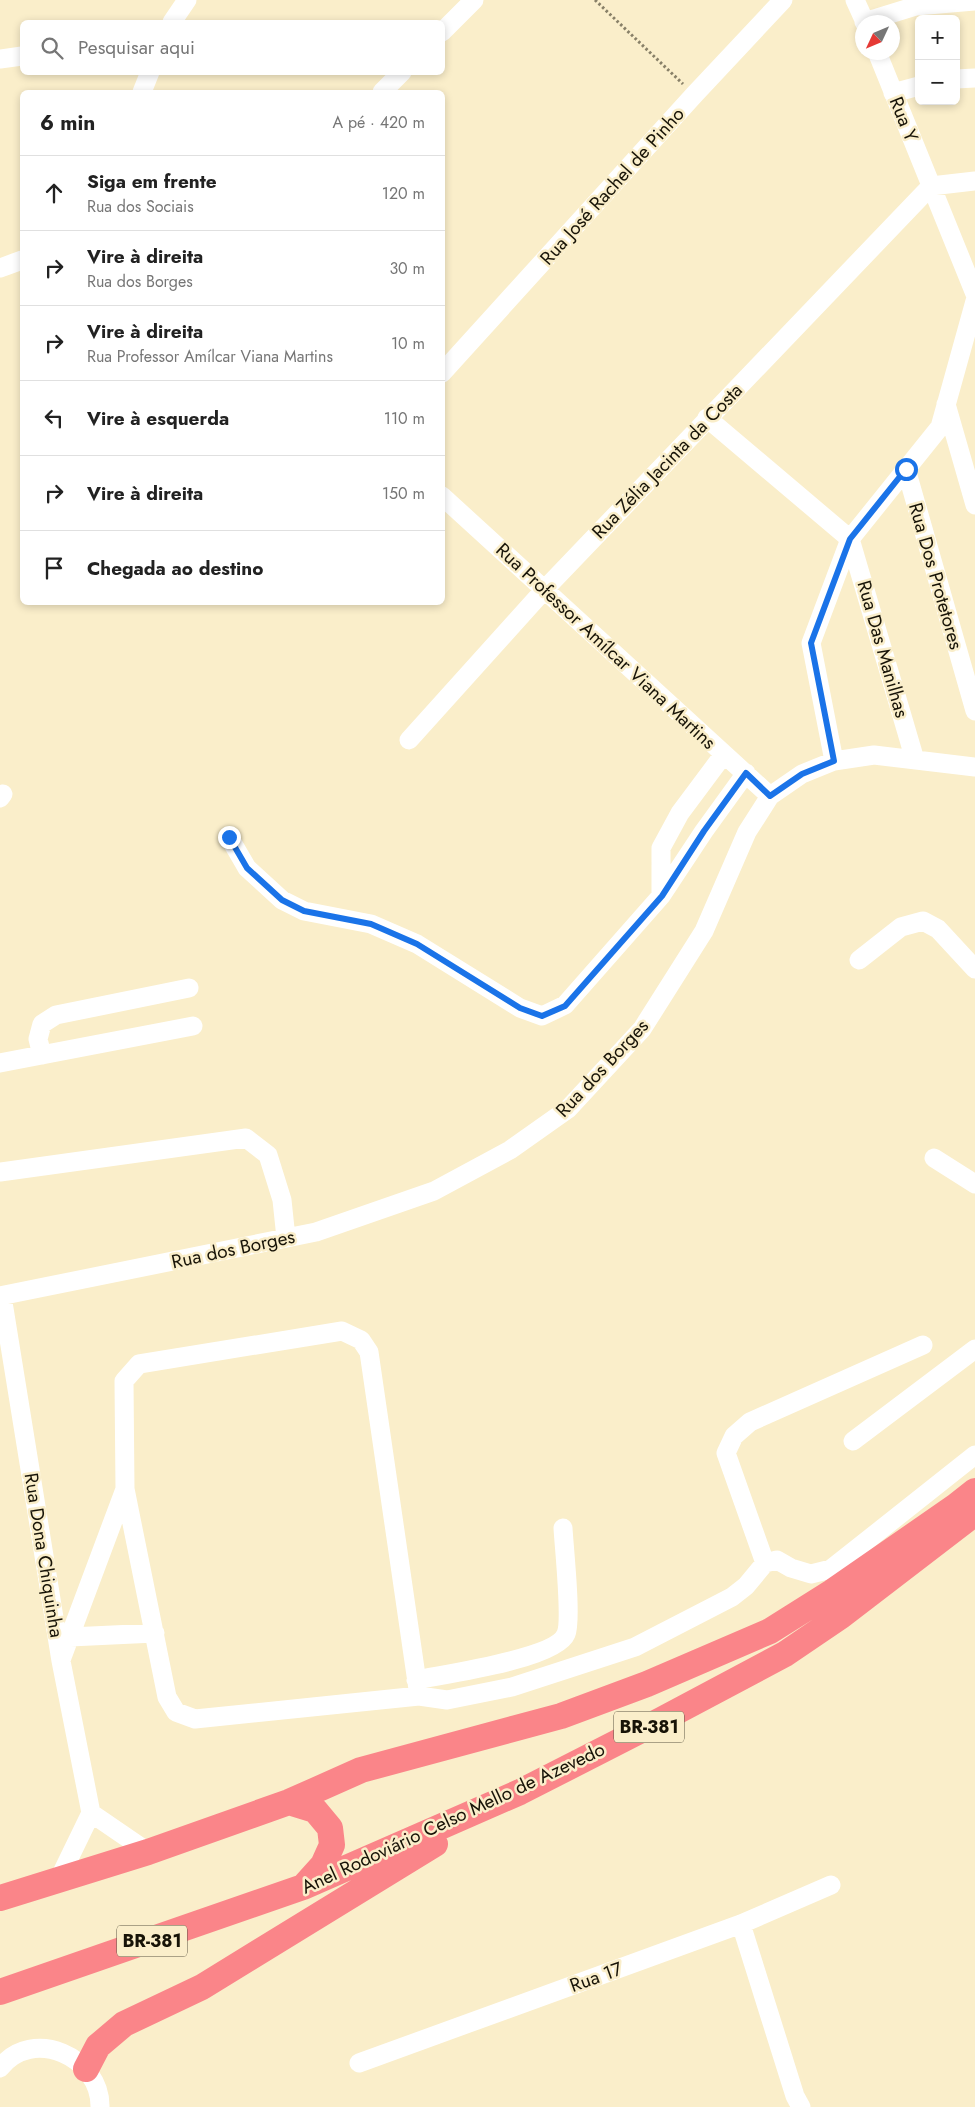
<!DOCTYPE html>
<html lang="pt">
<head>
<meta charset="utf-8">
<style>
  :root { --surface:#fff; --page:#f2f2f2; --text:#222; --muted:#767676; --line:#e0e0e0 }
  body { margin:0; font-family:Jost,sans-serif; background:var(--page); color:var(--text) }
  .controls { position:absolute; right:15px; top:15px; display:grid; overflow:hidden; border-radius:8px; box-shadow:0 2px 8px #0003 }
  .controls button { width:45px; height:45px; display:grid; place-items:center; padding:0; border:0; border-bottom:1px solid var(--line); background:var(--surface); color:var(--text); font:25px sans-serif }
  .compass { position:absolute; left:855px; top:15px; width:45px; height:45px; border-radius:50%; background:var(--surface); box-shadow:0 2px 8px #0003; rotate:226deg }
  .stop { position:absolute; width:15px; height:15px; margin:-11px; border:4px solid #1a73e8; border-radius:50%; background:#fff }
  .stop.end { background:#1a73e8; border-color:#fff; box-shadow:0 1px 5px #0008 }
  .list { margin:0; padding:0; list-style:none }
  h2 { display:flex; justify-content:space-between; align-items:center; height:65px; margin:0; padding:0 20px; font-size:21px }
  h2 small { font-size:16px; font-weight:400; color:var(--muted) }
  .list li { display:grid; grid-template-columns:32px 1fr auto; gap:15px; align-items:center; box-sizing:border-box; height:75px; padding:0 20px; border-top:1px solid var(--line) }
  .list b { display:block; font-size:19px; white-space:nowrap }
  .list p { margin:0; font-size:16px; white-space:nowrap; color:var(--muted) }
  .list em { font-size:16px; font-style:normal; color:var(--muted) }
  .icon { flex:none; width:28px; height:28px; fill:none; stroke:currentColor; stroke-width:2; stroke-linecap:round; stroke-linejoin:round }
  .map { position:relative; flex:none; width:975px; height:2107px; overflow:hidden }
  .search { position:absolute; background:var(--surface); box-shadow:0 2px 8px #0003; left:20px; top:20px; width:425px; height:55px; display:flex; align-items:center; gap:12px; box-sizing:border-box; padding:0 18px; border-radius:8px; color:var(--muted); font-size:19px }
  .panel { position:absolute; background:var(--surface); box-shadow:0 2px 8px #0003; left:20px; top:90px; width:425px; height:515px; border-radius:8px }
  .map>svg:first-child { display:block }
</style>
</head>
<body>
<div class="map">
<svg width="975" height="2107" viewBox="0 0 975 2107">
  <rect width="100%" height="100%" fill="#faeeca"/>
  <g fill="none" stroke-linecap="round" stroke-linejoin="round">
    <path stroke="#888068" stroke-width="3" stroke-dasharray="2.5 2.5" stroke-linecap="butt" d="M595,0l88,84"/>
    <path stroke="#fff" stroke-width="19" d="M855,0l10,22
      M172,22l15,-22
      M864,22l52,-16 59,-5
      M442,32l32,-32
      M877,52l98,242
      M0,59l22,-3
      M956,79l19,-1
      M142,92l8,-20
      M382,92l20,-20
      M893,93l26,-7
      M931,186l44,-5
      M0,268l22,-8
      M442,373l252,-278 89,-95
      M946,404l29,101
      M707,418l143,121 65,221
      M906,469l69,242
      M442,496l328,300
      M409,740l136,-151 386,-403
      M834,761l-23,-118 39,-104 90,-112 35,-126
      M0,798l3,-4
      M229,837l18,31 35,32 22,11 67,13 46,20 103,64 22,8 23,-11 96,-109 43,-65 42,-58
      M661,896v-48l19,-35 44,-59
      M859,960l42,-33 22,-6 15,8 37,40
      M42,1055l-4,-16 4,-15 14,-9 133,-27
      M0,1063l193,-37
      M934,1158l41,26
      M0,1172l246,-34 22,17 14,45 4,38
      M0,1296l316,-64 118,-41 76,-41 58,-41 74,-80 62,-98 43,-99 23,-36 32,-22 32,-13 40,-6 101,12
      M2,1296l59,365 30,152 -33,68
      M853,1441l122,-92
      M765,1563l-39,-110 8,-17 16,-14 173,-77
      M70,1637l85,-4
      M61,1660l64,-171
      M416,1680c28,-6 140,-21 150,-46 6,-14 -2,-87 -3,-106
      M419,1696l-50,-344 -8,-12 -19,-9 -203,33 -15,17 1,108 42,208 9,15 19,7 224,-23 28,4 65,-13 123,-40 97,-50 14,-11 19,-23 12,-3 14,8 20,6 20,-5 144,-114
      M91,1813l57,39
      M741,1924l54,172 6,11
      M359,2063l382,-139 90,-39
      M0,2068c32,-42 101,-11 100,39"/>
    <path stroke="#fa8589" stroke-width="26" d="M289,1802l26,8 15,18 2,17 -9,20 -18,20
      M0,1898l148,-46 141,-50 72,-32 200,-54 86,-32 123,-53 62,-39 124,-86 19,-15
      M0,1992l303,-105 217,-95 141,-72 124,-66 56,-38 134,-103
      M86,2069l12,-23 26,-22 78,-37 233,-143"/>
  </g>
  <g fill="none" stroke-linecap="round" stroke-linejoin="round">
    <path stroke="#1a73e8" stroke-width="6" d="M229,837l18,31 35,32 22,11 67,13 46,20 103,64 22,8 23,-10 97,-110 42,-65 42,-58 24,23 32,-22 32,-13 -23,-118 39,-104 56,-70"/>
  </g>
  <g text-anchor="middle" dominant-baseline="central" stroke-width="5" stroke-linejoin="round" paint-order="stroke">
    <g fill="#faeeca" stroke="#5b5542" stroke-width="1">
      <rect x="614" y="1711.5" width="70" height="31" rx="4"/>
      <rect x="117" y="1925.5" width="70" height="31" rx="4"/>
    </g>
    <g font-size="18" font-weight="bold" fill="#171307">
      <text x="649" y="1727">BR-381</text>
      <text x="152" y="1941">BR-381</text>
    </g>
    <g font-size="19" fill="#171307" stroke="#faeeca">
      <text transform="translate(904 119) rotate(68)">Rua Y</text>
      <text transform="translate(612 186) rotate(-48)">Rua José Rachel de Pinho</text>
      <text transform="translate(667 461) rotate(-46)">Rua Zélia Jacinta da Costa</text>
      <text transform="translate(936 576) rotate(74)">Rua Dos Protetores</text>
      <text transform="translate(606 646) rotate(43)">Rua Professor Amílcar Viana Martins</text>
      <text transform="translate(883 649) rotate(74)">Rua Das Manilhas</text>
      <text transform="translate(602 1068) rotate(-47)">Rua dos Borges</text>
      <text transform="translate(233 1249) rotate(-12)">Rua dos Borges</text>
      <text transform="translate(44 1555) rotate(81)">Rua Dona Chiquinha</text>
      <text transform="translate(453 1818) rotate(-25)">Anel Rodoviário Celso Mello de Azevedo</text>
      <text transform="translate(596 1977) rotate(-20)">Rua 17</text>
    </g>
  </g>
</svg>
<div class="controls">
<button>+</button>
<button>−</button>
</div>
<svg class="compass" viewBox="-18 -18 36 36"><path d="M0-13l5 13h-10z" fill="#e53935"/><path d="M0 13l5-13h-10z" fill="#767676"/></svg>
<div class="stop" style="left:906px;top:469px"></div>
<div class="stop end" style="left:229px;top:837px"></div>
<div class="search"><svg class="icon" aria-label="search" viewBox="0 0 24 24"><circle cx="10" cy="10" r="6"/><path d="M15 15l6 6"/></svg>Pesquisar aqui</div>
<section class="panel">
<h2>6 min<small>A pé · 420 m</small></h2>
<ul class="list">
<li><svg class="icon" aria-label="ahead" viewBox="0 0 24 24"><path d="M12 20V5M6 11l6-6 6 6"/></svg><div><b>Siga em frente</b><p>Rua dos Sociais</p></div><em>120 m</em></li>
<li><svg class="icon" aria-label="right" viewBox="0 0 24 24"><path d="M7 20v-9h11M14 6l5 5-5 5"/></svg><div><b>Vire à direita</b><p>Rua dos Borges</p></div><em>30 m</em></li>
<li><svg class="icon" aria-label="right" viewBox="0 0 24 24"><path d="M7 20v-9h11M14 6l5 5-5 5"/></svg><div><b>Vire à direita</b><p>Rua Professor Amílcar Viana Martins</p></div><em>10 m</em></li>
<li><svg class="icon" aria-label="left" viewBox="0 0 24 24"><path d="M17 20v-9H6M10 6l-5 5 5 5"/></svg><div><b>Vire à esquerda</b></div><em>110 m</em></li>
<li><svg class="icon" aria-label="right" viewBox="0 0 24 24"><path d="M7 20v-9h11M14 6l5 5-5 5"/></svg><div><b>Vire à direita</b></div><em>150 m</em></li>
<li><svg class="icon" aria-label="arrive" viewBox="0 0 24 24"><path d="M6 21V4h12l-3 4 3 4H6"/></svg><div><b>Chegada ao destino</b></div></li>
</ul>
</section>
</div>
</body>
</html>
